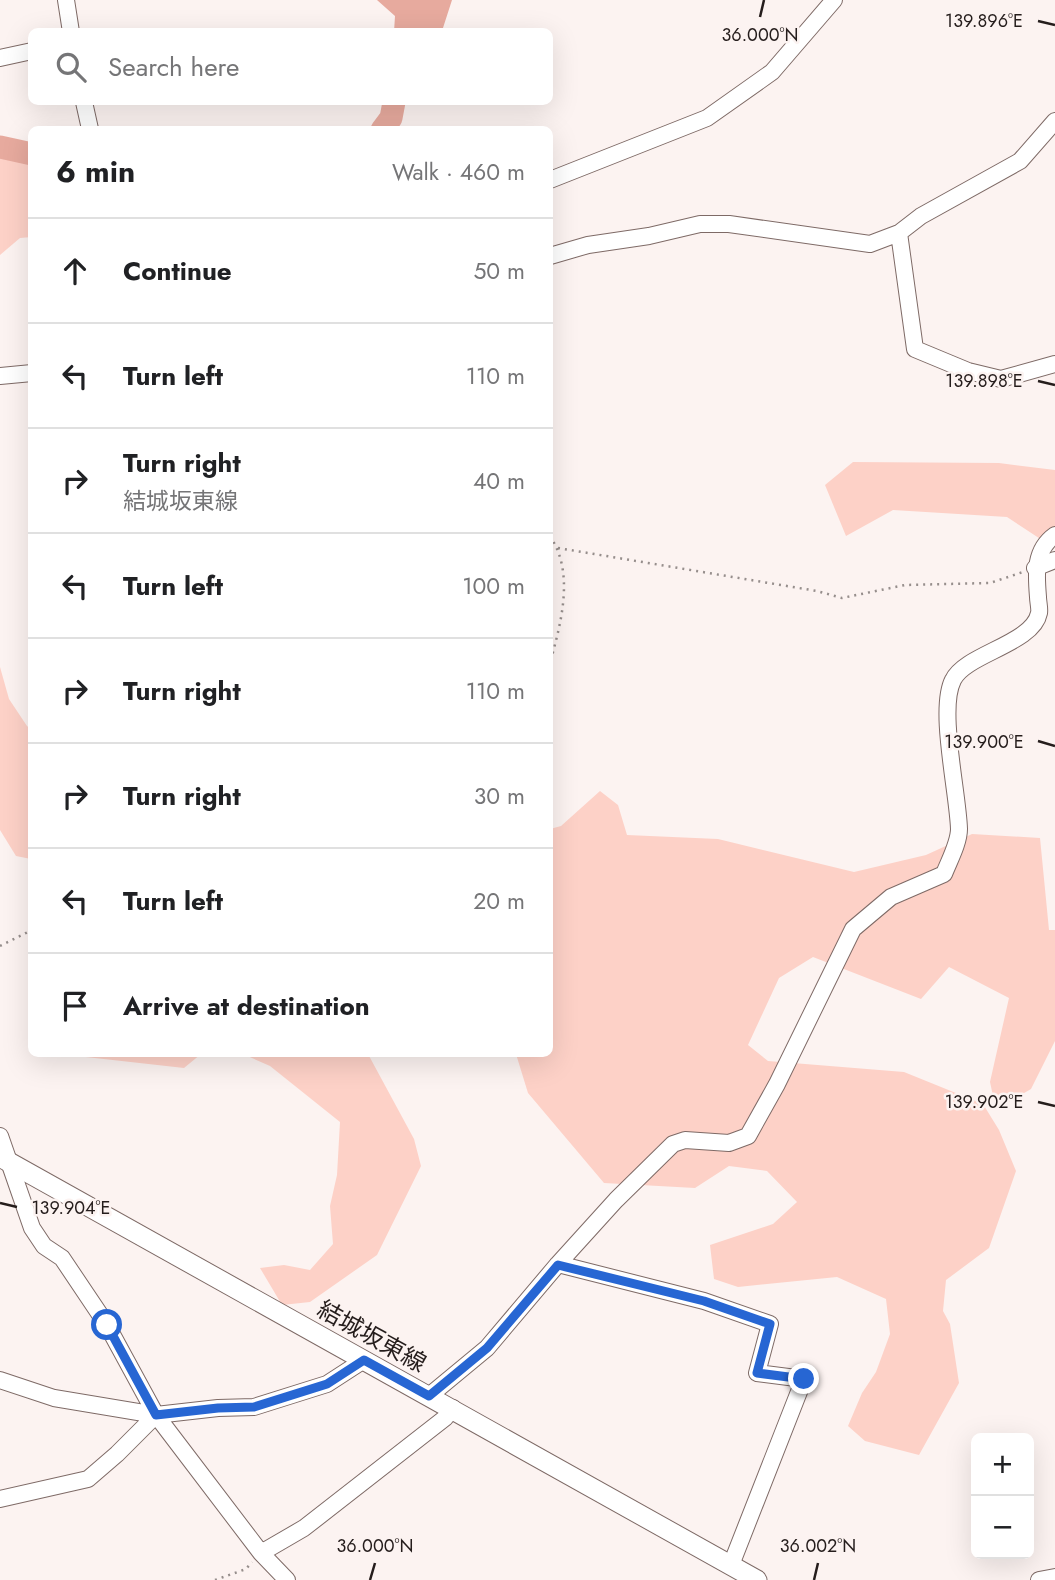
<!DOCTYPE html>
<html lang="en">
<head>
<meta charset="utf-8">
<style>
  :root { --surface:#fff; --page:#f2f2f2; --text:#202124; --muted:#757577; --line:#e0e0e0 }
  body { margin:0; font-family:Jost,"Noto Sans JP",sans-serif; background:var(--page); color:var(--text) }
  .controls { position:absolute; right:21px; bottom:21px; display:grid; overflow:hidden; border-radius:10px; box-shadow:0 7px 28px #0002 }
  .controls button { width:63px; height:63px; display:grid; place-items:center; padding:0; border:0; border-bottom:2px solid var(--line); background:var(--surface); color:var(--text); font:35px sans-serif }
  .stop { position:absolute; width:21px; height:21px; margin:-16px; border:5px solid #2766d3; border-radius:50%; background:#fff }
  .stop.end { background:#2766d3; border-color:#fff; box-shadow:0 2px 7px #0008 }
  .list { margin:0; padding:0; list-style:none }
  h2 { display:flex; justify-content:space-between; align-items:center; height:91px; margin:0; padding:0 28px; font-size:30px }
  h2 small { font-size:23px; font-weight:400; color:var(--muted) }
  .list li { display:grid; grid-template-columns:46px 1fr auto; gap:21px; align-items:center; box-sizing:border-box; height:105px; padding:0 28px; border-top:2px solid var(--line) }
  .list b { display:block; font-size:26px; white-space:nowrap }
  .list p { margin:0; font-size:23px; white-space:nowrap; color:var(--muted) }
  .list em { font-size:23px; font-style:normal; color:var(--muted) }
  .icon { flex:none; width:38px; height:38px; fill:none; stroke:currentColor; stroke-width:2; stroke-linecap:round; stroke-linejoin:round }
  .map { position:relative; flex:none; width:1055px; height:1580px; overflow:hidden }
  .search { position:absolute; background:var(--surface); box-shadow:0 7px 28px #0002; left:28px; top:28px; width:525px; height:77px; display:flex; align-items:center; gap:18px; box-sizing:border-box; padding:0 24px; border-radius:10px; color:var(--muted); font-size:26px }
  .panel { position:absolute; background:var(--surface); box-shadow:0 7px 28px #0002; left:28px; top:126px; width:525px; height:931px; border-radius:10px }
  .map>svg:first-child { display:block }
</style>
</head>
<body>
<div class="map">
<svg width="1055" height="1580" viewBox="0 0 1055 1580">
  <rect width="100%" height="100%" fill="#fcf3f1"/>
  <path fill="#fdd1c7" d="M0,155l31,3 1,79 -12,1 -20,17z
    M853,462l146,1 56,7v65l-10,7 -38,-25 -114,-7 -47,26 -21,-51z
    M0,667l9,32 18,27 4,3v130l-15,-3 -16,-26z
    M600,791l18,14 9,30 91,4 136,33 72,-17 46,-21 68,4 9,92h6v111l-24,48 -26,15 -12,-8 -3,-14 19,-84 -60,-31 -28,32 -108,-42 -34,21 -31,67 20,16 136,11 79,32 16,26 17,41 -27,77 -43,32 -3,31 7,13 9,59 -40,72 -54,-14 -17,-15 14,-33 14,-21 14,-38 -4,-35 -49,-22 -99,10 -24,-8 -4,-34 63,-21 24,-22 -30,-31 -38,-5 -34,22 -91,-5 -76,-90 -12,-39h34v-225l11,-3z
    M78,1054h123l-17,14 -107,-12z
    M243,1054h125l46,85 7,27 -44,89 -67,47 -28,3 -22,-37 24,-3 26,5 23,-26 -3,-38 7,-31 3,-53 -70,-56z"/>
  <path fill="#e7aa9e" d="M377,0h75l-10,31 -48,1 1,-16z"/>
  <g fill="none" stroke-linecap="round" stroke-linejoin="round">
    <path stroke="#e7aa9e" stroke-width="23" d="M382,130l9,-12 3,-16
      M0,147l32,7"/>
    <defs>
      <path id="minor" d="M66,0l5,32
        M0,58l32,-7
        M84,102l6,27
        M550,180l157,-62 65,-46 62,-72
        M899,233l16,116 53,22 33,8 54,-15
        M550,256l38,-11 61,-9 51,-12h29l141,20 29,-11 22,-17 99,-55 35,-40
        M0,376l32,-3
        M1035,568l20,-8
        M0,1136l32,92 12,18 18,12 45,67 49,90 105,138 26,27
        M558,1264l146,37 66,23 -13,49 47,6 -73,186
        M0,1380l54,18 102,17 62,-7 36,-1 73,-23 37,-24
        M429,1396l58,-48 71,-84 58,-64 57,-56 12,-4 44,3 19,-7 29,-52 76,-155 38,-32 53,-23c5,-13 15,-31 15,-45 -1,-36 -21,-120 -6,-149 12,-26 80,-36 86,-67 1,-4 -1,-11 -1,-16 -2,-24 -4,-47 17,-62
        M0,1499l88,-20 29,-25 39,-39
        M261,1553l43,-25 141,-110 8,-10
        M1039,1580l16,-3"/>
      <path id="major" d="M0,1157l757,423"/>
    </defs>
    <use href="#minor" stroke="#7e6a66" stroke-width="18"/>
    <use href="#major" stroke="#7e6a66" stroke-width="21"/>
    <path stroke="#968e8c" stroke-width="2.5" stroke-dasharray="2 5" stroke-linecap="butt" d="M550,536c25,37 11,87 0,127
      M558,548l259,43 25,7 63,-13 85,-2 33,-11
      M0,946l32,-16
      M215,1580l31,-11 6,-7"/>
    <use href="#minor" stroke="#fff" stroke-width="16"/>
    <use href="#major" stroke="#fff" stroke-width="19"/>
  </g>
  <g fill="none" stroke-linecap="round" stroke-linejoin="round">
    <path stroke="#2766d3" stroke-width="9" d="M107,1325l49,90 62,-7 36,-1 73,-23 37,-24 65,36 58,-48 71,-83 146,36 66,23 -13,49 47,6"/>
  </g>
  <path fill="none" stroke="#251d1c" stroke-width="2.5" d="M760,17l4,-17M1038,21l17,4M1038,381l17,4M1038,741l17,5M1038,1102l17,4M0,1203l17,4M370,1580l5,-17M814,1580l4,-17"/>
  <g text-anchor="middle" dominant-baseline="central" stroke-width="5" stroke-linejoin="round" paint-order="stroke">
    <g font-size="24" fill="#251d1c" stroke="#fcf3f1">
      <text transform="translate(372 1336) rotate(29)">結城坂東線</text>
    </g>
  </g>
  <g font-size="18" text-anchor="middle" fill="#251d1c" stroke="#fcf3f1" stroke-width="5" stroke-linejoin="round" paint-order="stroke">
    <text x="984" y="27">139.896°E</text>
    <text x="760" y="41">36.000°N</text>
    <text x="984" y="387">139.898°E</text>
    <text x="984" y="748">139.900°E</text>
    <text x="984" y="1108">139.902°E</text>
    <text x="71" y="1214">139.904°E</text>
    <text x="375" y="1552">36.000°N</text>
    <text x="818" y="1552">36.002°N</text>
  </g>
</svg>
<div class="controls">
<button>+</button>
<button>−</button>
</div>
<div class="stop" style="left:107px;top:1325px"></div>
<div class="stop end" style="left:804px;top:1379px"></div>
<div class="search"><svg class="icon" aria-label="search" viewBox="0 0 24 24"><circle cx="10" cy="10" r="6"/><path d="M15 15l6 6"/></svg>Search here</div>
<section class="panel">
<h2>6 min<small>Walk · 460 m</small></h2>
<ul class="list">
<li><svg class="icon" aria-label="ahead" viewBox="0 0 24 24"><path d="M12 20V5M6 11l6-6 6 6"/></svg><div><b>Continue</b></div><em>50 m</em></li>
<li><svg class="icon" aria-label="left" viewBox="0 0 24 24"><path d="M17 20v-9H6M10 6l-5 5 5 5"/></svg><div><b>Turn left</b></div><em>110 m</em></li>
<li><svg class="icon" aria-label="right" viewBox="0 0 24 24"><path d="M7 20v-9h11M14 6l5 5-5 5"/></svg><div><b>Turn right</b><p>結城坂東線</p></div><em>40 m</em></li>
<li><svg class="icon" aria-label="left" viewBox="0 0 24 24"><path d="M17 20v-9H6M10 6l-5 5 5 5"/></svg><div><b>Turn left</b></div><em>100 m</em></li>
<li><svg class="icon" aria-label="right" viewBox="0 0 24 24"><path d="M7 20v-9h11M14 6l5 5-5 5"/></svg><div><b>Turn right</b></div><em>110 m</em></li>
<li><svg class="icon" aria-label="right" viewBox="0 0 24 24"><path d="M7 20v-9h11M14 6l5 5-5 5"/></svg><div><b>Turn right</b></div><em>30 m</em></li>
<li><svg class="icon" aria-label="left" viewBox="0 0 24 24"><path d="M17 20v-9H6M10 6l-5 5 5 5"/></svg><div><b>Turn left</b></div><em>20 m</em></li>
<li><svg class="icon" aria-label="arrive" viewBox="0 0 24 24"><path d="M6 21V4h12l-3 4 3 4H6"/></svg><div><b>Arrive at destination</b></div></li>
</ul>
</section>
</div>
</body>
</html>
